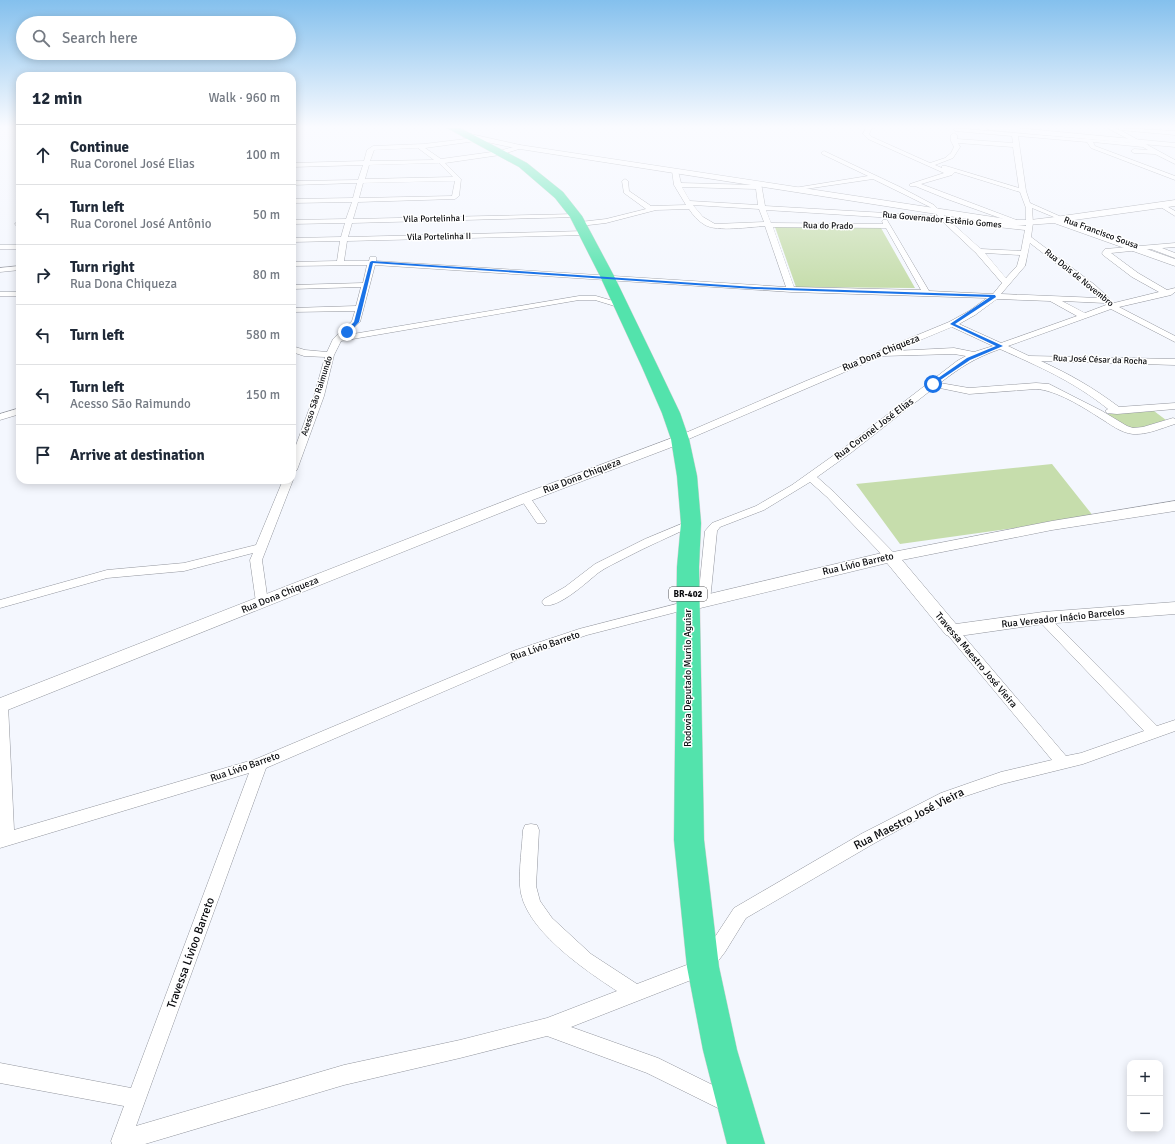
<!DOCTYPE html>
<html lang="en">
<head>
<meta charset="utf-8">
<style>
  :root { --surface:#fff; --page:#f6f6f7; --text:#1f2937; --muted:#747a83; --line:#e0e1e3 }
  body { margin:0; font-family:Signika,sans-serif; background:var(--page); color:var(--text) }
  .controls { position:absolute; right:12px; bottom:12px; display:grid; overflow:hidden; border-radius:8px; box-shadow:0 2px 10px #0003 }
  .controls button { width:36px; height:36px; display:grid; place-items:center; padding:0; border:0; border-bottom:1px solid var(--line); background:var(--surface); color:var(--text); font:20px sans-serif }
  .stop { position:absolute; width:12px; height:12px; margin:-9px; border:3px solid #1a73e8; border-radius:50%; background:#fff }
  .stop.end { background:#1a73e8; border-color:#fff; box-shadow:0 1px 4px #0008 }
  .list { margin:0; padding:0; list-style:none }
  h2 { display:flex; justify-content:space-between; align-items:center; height:52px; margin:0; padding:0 16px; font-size:17px }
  h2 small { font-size:13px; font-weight:400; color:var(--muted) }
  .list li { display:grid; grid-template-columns:26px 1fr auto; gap:12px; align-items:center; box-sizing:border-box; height:60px; padding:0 16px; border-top:1px solid var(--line) }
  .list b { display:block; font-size:15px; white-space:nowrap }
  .list p { margin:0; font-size:13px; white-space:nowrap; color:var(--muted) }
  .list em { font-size:13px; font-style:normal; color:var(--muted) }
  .icon { flex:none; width:22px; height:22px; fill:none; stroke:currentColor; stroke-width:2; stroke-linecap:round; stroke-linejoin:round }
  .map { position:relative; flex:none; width:1175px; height:1144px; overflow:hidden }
  .search { position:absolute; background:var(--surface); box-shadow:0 2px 10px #0003; left:16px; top:16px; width:280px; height:44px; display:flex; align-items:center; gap:10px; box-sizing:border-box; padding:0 14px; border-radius:22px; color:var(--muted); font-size:15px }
  .panel { position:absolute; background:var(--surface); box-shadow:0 2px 10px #0003; left:16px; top:72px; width:280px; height:412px; border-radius:12px }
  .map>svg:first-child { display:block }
</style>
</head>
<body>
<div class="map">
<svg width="1175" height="1144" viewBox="0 0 1175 1144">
  <rect width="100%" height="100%" fill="#f4f7fe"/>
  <path fill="#c6ddac" d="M775,227l106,1 34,60 -119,-1z
    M1154,411l12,9 -33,10 -26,-16z
    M1052,464l42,53 -194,27 -44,-60z"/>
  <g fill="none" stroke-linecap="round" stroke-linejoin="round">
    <defs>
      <path id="street" d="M866,128h6l-3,6 3,3 58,26 15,-5 6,-5 3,-6 -3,-6v-6l3,-2 3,2v4l56,4 -1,-7 -57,-5 -2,-3 183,15 -29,-15h8l4,2v-2l56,3v4l-55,-5 55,30v4l-20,-10 -21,-1 -3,-2 3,-2 14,1 -5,-3 -50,-5 2,4 80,30v4l-84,-32 -4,-6 -69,-6 8,55 4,12 36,16 -5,1 -29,-12 1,15 -2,14 64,48 19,18 45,-11 -27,-15 -29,-22 -1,-2 3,-4 70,-6v4l-13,1 13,5v5l-24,-9 -40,4 27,20 29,17 8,-2v4l-4,3 -52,12 56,29v6l-64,-33 -103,37 21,10 146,3v6l-134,-4c30,14 51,26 78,46l56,-4v6l-58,5 -10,-1 -2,-2 3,-2c-35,-28 -68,-42 -108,-60 -25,9 -38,17 -60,34l29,5 67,-5 13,1 53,27 25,15 6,2 10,-1 30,-9 2,1v5c-13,4 -28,11 -42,10 -12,-1 -23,-10 -33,-16 -17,-11 -44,-28 -64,-29l-67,5 -34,-7 -83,65 -35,25 18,16 59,60 2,3 -2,3h-8l-59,-62 -17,-15 -46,28 -44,17 -3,4 -7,70 -2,3h-8l-2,-3 7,-70 7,-8 44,-17 36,-21 52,-37 113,-87 9,-5 -12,-2 -72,2 -198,85h-8l-1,-2 1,-2 130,-56 143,-59 20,-11 18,-13 -196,-6 -416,-27 -15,57 -13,13 232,-39h17l28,8 1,2 -4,2 -26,-8h-16l-238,41 -7,14 -10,41 -27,74 -5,3v-17l22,-60 11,-39 -21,-1 -12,-4v-6l13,4 22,2 6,-13 19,-18 3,-10 -63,1v-4l64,-2 5,-19 -69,2v-4l71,-2 4,-18 -75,1v-4l45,-1 3,-20 -48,1v-4l49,-1 4,-14 -53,1v-4l54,-1 6,-17 -60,1v-4l61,-1 4,-15 -65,2v-4l66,-1 5,-15 -71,2v-4l72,-2 3,-11 6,-4 51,-2 50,-6 2,1v2l-51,7 16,11 58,-8 21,-6 2,1v2l-22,7 -55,8 16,16 -2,17 -4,3 -97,3 -5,17 223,-5 3,2 -1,1 -226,6 -4,14 237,-6 4,2 -4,2 -238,6 -3,20h25l1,-4h6v4l410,26 -21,-61c-15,1 -48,6 -60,-1 -7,-4 -12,-10 -16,-16l-33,1 -50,13 -26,3 -3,-2 3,-2 26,-3 40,-10 -22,-16 -2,-12 3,-2 3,2 1,10 22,15 35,-1 -12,-20 -2,-14 3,-2 3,2 3,12 75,2 1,-2h4l4,23 173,10 -8,-9 -57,-28 -81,12 -1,-1 3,-2 74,-12 -46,-22 -1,-1 3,-2 76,36 34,18 12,12 80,9v-18l-6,-16 -65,-20 -3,3 -31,9 98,37v2l-2,1 -70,-25 -32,-13h-5v-2l34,-11 -76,-34 -5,-5zM958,143l55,4 6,41 -73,-22h-4v2l-7,-3 18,-7 7,-11zM418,148l16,12 -64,1 4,-11zM439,163l14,14 -88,2 4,-14zM455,181l-3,15 -93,2 4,-15zM682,187l74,2 2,16 -68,-4zM693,205l66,4 5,13 -49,2 -12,-7zM766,210l176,11 34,32 26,30 -9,11 -64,-3 -42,-71h-4l-1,1 1,3 -112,-1zM951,222l74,8 -4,21 -40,-2zM773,227l113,1 35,62 -127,-3zM1030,243l59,46 10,9 -98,-4 24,-28zM985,253l35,2 -3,11 -11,12zM997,299l53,2 27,15 -76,27 -42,-19 16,-9zM1062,301l43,2 1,2 -21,8zM952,327l41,19 -19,6 -20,-4 -60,3z
        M1159,204h4l12,7v5l-16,-10z
        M20,220v9l-2,-1 -3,-4z
        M0,245h20v4h-20z
        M20,266v4l-20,2v-4z
        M0,292h20v4h-20z
        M20,408v6l-20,6v-6z
        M292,478l1,2 -31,80 6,42 -2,3h-8l-2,-3 -6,-42 3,-7 -69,18 -77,7 -107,30v-8l107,-30 77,-7 72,-18 27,-65h9z
        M525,495l4,1 16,23 2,2 -2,2h-8l-17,-25z
        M691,520l4,1 2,2 -2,2c-24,11 -47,21 -70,33 -9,5 -19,9 -27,15 -11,9 -40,36 -54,32l-2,-3 2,-3 21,-12 30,-23 50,-25z
        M688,601l4,1 2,3 -2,3 -105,27 -61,21 -260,112 -130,358 208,-61 116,-25 87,-22 70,-27c-32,-21 -95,-63 -97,-105 -1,-19 2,-38 3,-56l2,-5 6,-1 6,1 2,5 -3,56 4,15 12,17 39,36 46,30 60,-23 16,-21 21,-32 127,-74 80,-41 60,-21 51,-12 -105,-126 -1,-3 1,-3 5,-1 5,1 109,128 15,-3 63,-22 -105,-110 -2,-3 2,-3 4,-1 4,1 110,111 18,-6v11l-92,33 -81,20 -51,17 -78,43 -127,74 -21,34 -16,21 -138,54 87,31 77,38 3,7 -3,7 -7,3 -81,-40 -100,-37 -87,22 -116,27 -199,59h-33l-1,-3 13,-35 -124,-23v-20l131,25 118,-315 -249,75v-148l6,1 2,4 6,125 242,-71 260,-109 63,-21z"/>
      <path id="secondary" d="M986,128h31l158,15v4l-185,-17z
        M463,133h3l54,12 493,75h17l25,-3 120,-17v6l-108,15 108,38v7l-121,-43 -41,3 -493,-77 -57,-12z
        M680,435l5,1 2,3 -2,3 -155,59 -530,212v-15l520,-203z
        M1175,501v10l-123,19 -150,30 54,64 87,-12 132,-10v12l-132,10 -91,13 -6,-2 -59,-72 -199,48 -6,-2 -3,-4 3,-4 6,-2 202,-48 3,1 159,-31z"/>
      <path id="highway" d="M447,128h13l67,35 36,29 19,24 32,60 44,91 22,46 9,26 8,37 4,47 -2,44 5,273 15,127 18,83 28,94h-38l-24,-94 -16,-83 -13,-127 3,-273 4,-44 -4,-47 -6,-37 -9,-26 -20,-46 -42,-91 -30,-59 -15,-19 -36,-31z"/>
    </defs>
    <use href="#street" stroke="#93969e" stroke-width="1"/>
    <use href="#secondary" stroke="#93969e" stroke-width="1"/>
    <use href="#highway" stroke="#d3d3d4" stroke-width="1"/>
    <use href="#street" fill="#fff" fill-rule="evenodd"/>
    <use href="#secondary" fill="#fff" fill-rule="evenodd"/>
    <use href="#highway" fill="#53e3ac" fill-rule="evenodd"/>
  </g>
  <linearGradient id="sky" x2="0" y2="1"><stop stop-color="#84c0ed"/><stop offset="0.44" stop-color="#fafbff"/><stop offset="1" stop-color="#fafbff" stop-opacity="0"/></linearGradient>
  <rect width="1175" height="288" fill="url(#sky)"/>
  <path fill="#1a73e8" d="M372,261l382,26 241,8 1,2 -41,27 48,22 -33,14 -37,25 -3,-1 1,-1 36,-25 29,-12 -46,-22 40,-27 -236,-8 -381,-26 -14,59 -10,11h-4v-2l9,-9 16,-60z"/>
  <g text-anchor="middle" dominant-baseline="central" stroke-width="3" stroke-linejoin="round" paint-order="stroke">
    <g font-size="9" fill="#0a0b0e" stroke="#fff">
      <text transform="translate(434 219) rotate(-1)">Vila Portelinha I</text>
      <text transform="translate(942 220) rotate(5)">Rua Governador Estênio Gomes</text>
      <text transform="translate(828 226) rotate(1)">Rua do Prado</text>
      <text transform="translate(1101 233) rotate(20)">Rua Francisco Sousa</text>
      <text transform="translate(439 237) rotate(-1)">Vila Portelinha II</text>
      <text transform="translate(1079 278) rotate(39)">Rua Dois de Novembro</text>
      <text transform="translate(1100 360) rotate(2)">Rua José César da Rocha</text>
      <text transform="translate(317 396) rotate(-72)">Acesso São Raimundo</text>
    </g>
    <rect fill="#fff" stroke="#545456" stroke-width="1" x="669" y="587" width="38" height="14" rx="3"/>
    <g font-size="9" font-weight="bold" fill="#0a0b0e">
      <text x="688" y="594">BR-402</text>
    </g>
    <g font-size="10" fill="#0a0b0e" stroke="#fff">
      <text transform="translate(881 353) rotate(-22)">Rua Dona Chiqueza</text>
      <text transform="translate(874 429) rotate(-37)">Rua Coronel José Elias</text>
      <text transform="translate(582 476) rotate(-21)">Rua Dona Chiqueza</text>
      <text transform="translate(858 564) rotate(-13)">Rua Lívio Barreto</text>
      <text transform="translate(280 595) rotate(-22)">Rua Dona Chiqueza</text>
      <text transform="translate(1063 618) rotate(-6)">Rua Vereador Inácio Barcelos</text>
      <text transform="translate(545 646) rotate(-19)">Rua Lívio Barreto</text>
      <text transform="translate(976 660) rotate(50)">Travessa Maestro José Vieira</text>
      <text transform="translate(688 678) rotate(-90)">Rodovia Deputado Murilo Aguiar</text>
      <text transform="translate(245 767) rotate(-19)">Rua Lívio Barreto</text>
    </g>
    <g font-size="12" fill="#0a0b0e" stroke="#fff">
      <text transform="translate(909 819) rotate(-27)">Rua Maestro José Vieira</text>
      <text transform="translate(191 953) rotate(-70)">Travessa Lívioo Barreto</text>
    </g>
  </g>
</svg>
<div class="controls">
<button>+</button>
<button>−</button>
</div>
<div class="stop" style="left:933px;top:384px"></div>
<div class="stop end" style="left:347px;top:332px"></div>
<div class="search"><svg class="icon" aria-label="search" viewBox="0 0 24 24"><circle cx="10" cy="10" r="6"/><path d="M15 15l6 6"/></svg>Search here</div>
<section class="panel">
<h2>12 min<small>Walk · 960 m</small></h2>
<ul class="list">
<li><svg class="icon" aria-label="ahead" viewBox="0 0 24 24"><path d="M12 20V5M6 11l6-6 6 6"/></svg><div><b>Continue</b><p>Rua Coronel José Elias</p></div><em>100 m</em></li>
<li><svg class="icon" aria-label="left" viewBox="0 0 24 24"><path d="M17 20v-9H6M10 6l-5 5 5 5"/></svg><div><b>Turn left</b><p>Rua Coronel José Antônio</p></div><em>50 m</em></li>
<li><svg class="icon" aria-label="right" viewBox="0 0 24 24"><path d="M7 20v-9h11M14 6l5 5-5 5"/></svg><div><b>Turn right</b><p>Rua Dona Chiqueza</p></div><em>80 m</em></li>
<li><svg class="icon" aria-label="left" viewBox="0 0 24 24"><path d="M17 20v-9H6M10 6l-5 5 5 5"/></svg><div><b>Turn left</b></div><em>580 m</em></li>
<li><svg class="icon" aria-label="left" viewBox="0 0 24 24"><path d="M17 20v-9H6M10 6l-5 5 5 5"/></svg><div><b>Turn left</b><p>Acesso São Raimundo</p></div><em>150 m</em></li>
<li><svg class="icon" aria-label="arrive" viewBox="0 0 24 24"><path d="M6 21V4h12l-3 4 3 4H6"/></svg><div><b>Arrive at destination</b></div></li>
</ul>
</section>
</div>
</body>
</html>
